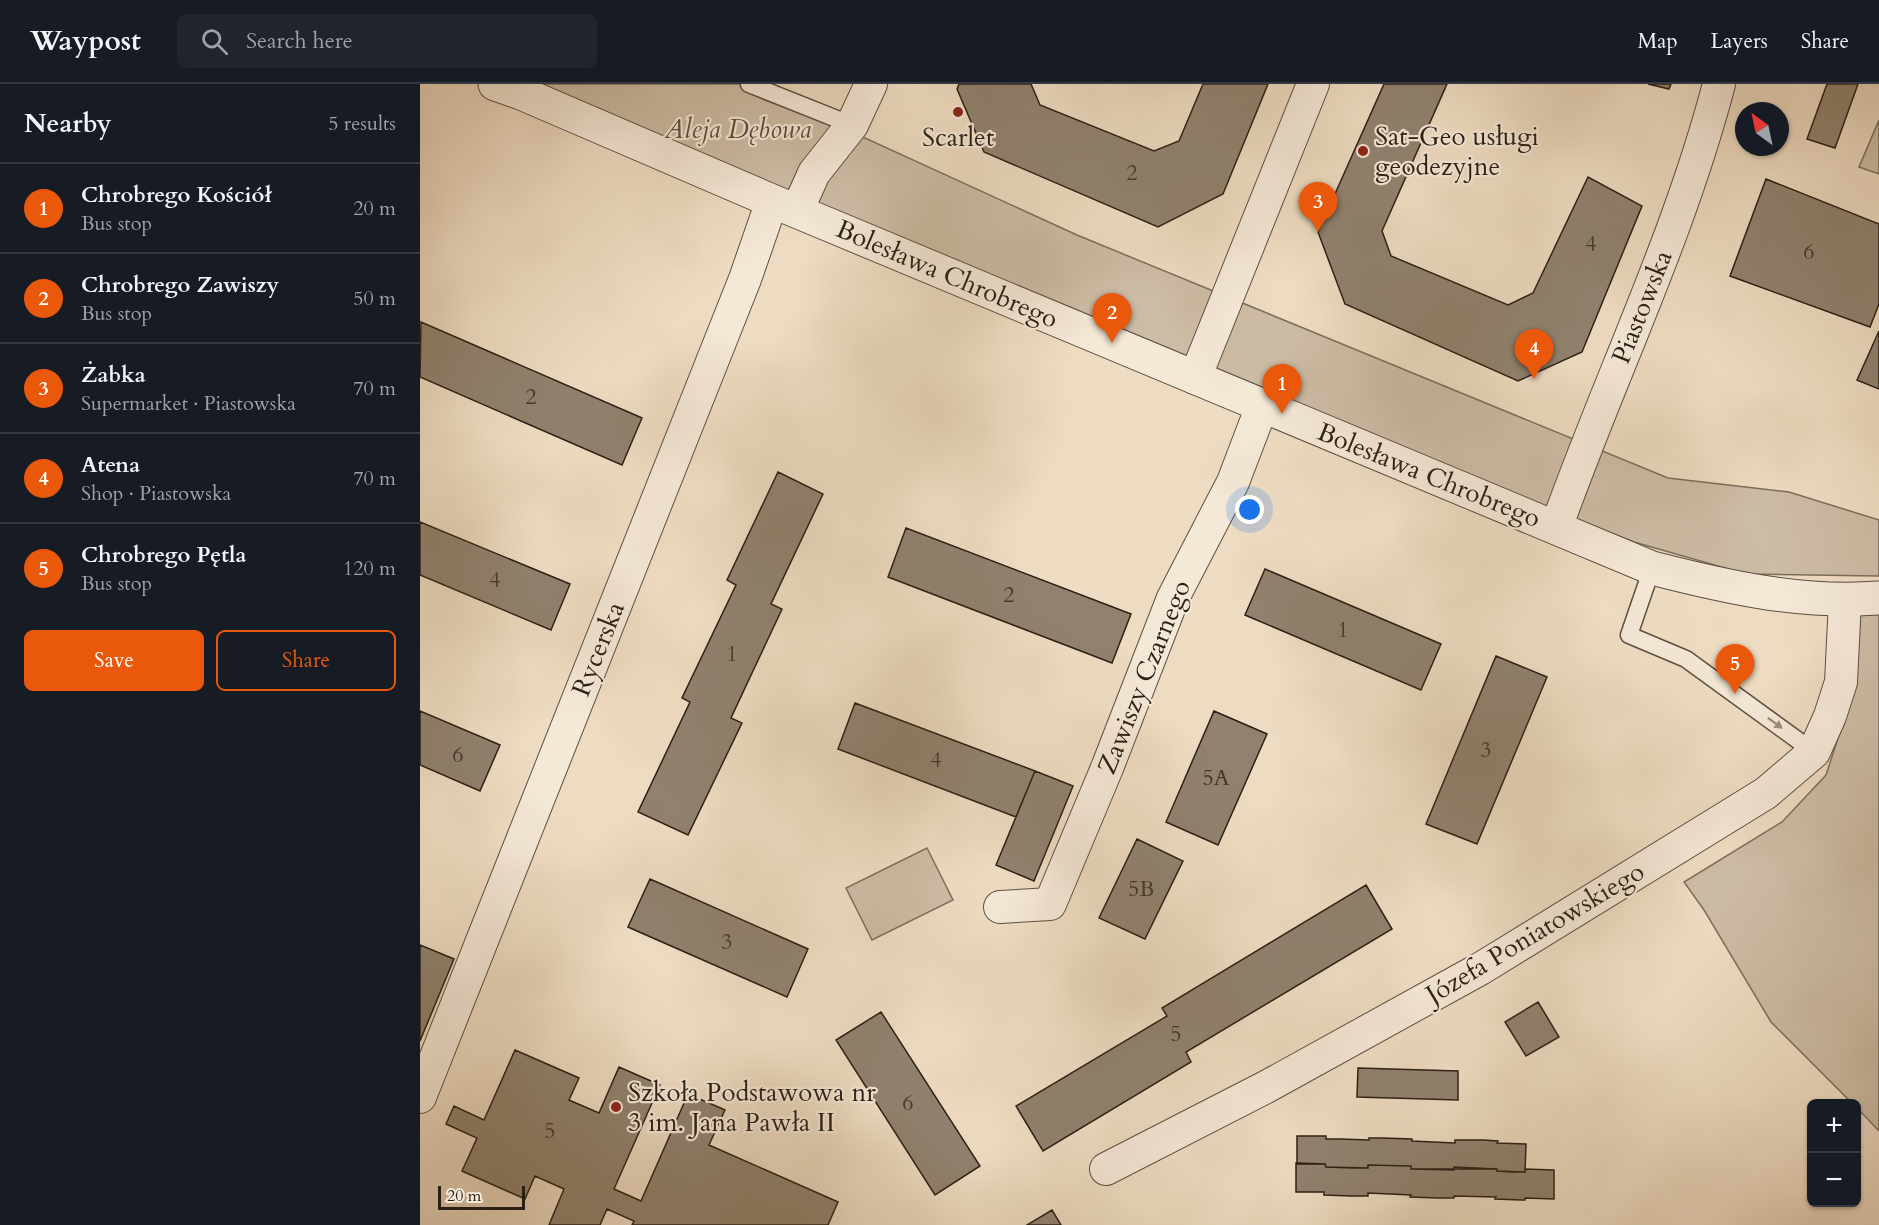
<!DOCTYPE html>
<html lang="en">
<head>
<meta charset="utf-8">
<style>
  :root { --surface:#171b24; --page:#20242c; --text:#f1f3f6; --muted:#9ea1a6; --line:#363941; --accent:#ea580c }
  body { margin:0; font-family:Cardo,serif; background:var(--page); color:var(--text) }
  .controls { position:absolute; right:18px; bottom:18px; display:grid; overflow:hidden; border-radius:9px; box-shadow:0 2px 4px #0004 }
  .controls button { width:54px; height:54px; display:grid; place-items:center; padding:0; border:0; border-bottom:2px solid var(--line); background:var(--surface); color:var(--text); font:30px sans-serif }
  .compass { position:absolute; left:1315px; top:18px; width:54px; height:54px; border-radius:50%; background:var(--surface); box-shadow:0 2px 4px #0004; rotate:327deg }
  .scale { position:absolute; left:18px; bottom:15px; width:87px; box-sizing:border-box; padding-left:6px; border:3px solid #2b2016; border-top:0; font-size:16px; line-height:21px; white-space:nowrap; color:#2b2016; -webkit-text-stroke:4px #f4e8d7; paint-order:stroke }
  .you { position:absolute; left:830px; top:426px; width:21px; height:21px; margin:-15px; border:4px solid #fff; border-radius:50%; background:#1a73e8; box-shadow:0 0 0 9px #1a73e833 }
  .badge { display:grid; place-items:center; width:39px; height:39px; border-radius:50%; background:var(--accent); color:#fff; font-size:20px; font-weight:700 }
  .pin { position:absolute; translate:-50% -50px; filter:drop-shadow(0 2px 3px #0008) }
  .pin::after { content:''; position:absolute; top:32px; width:21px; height:18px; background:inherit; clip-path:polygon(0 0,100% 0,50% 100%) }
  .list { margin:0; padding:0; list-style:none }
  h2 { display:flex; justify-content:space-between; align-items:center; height:78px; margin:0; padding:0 24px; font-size:26px }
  h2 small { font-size:20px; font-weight:400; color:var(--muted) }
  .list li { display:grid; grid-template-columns:39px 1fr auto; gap:18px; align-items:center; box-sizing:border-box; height:90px; padding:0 24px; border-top:2px solid var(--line) }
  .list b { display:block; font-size:22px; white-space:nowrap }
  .list p { margin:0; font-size:20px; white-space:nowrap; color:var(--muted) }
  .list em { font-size:20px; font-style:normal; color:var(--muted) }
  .actions { display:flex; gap:12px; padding:18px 24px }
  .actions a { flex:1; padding:14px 0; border:2px solid var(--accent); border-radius:9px; text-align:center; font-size:21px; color:var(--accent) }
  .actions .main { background:var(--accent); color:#fff }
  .icon { flex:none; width:33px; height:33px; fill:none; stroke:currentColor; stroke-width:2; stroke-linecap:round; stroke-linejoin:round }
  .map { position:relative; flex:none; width:1459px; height:1141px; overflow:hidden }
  header { display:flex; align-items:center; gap:36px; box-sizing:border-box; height:84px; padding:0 30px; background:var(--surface); border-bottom:2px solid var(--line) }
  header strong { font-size:28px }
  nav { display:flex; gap:33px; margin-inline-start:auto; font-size:21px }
  .search { width:420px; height:54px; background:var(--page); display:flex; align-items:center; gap:15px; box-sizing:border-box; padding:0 21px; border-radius:9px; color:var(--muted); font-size:22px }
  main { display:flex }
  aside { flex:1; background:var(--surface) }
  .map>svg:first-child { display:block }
</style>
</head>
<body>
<header>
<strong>Waypost</strong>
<div class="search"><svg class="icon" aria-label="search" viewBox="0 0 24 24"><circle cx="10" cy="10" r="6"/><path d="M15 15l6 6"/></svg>Search here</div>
<nav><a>Map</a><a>Layers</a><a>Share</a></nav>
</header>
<main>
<aside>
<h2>Nearby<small>5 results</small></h2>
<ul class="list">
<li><span class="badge">1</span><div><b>Chrobrego Kościół</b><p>Bus stop</p></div><em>20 m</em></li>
<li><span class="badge">2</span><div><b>Chrobrego Zawiszy</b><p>Bus stop</p></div><em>50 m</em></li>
<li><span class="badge">3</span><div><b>Żabka</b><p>Supermarket · Piastowska</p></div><em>70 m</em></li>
<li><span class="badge">4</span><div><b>Atena</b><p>Shop · Piastowska</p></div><em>70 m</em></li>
<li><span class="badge">5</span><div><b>Chrobrego Pętla</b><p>Bus stop</p></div><em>120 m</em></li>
</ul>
<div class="actions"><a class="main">Save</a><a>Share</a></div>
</aside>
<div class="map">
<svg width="1459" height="1141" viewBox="0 0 1459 1141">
  <rect width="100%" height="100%" fill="#eedcc2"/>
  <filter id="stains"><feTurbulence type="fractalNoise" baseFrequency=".00333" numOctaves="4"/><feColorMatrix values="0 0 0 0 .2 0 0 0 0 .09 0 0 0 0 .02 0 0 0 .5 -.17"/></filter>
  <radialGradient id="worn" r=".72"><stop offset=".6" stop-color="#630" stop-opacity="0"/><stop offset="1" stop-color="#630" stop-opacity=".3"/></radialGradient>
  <path fill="#cdbca5" stroke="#7c6e5e" stroke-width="1.5" d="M100,0h227l330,151 591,243 121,14 90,28v56l-133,-2 -112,-32 -483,-189z
    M1459,36v54l-20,-7z
    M1459,521v526l-22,-23 -1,-4 -4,-1 -81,-81 -67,-112 -20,-28 98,-60 44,-47 29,-89 4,-79z
    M507,764l26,52 -81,40 -26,-52z"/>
  <path fill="#90826f" stroke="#2b2016" stroke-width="1.5" d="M539,0h72l9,21 114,46 25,-10 24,-57h65l-45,110 -65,33 -174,-75 -27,-63z
    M964,0h63l-65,147 9,25 117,49 25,-12 55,-116 54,29 -60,146 -64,29 -173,-77 -27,-72z
    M1228,0h23l-2,5z
    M1407,0h31l-23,64 -28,-9z
    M1346,95l113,45v80l-9,23 -140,-51z
    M1,238l221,96 -20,47 -202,-88z
    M1459,247v58l-22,-9z
    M358,388l45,22 -52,110 11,5 -51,109 11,5 -54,112 -50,-23 52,-110 -8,-4 54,-113 -9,-5z
    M0,438l150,62 -19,46 -131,-55z
    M486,444l225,86 -19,49 -224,-86z
    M845,485l176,75 -20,46 -176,-75z
    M1076,572l51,21 -70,167 -51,-20z
    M435,619l180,68 -19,46 -178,-68z
    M0,627l80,34 -20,46 -60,-26z
    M794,627l53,23 -49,111 -52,-23z
    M615,687l38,15 -39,95 -38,-16z
    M717,755l46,22 -38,78 -46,-21z
    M230,795l158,70 -21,48 -159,-70z
    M946,801l26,44 -206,123 5,10 -148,89 -27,-45 151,-90 -5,-8z
    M0,861l34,14 -34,82z
    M1118,918l21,35 -33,19 -21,-34z
    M461,928l99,154 -45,29 -99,-155z
    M95,966l64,28 -10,22 30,13 20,-46 41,18 -46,104 27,12 47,-107 37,16 -16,35 129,57 -10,23h-196l2,-4 -27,-12 -7,16h-51l15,-36 -29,-13 -10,23 -63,-28 15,-33 -31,-14 8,-18 30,14z
    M938,984l100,3v29l-101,-3z
    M877,1052h29v3h14l29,1v-2h14l29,1v2l43,2v-3h28l15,1 -1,2 29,1 -1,28 -28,-1v-2h-86v-3l-43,-1v3h-14l-28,-1 -1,-3h-28z
    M876,1079l29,1 1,3 42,1v-3l43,1v3l43,1v-3l43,2v2l14,1h14v-3l29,1v29l-29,-1v2h-4l-26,-1 1,-2 -42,-1v2h-16l-28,-1 1,-2 -43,-2v3h-17l-27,-1v-3h-28z
    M632,1126l9,15h-34z"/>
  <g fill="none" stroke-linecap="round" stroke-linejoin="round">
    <defs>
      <path id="service" d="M329,0l103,41
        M1232,484l-23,67 57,24 128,93"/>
      <path id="minor" d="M377,127l17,-38 38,-48 19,-41
        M775,294l118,-294
        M1136,444c53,-149 123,-291 163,-444
        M580,823l50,-3 57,-136 66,-170 60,-116 29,-76
        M0,1013l325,-818 27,-78
        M686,1085l160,-82 214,-118 286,-176 48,-41 16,-36 11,-34 4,-81"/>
      <path id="tertiary" d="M75,0l26,9 251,108 880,367c74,19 149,36 227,30"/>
    </defs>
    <use href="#service" stroke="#5c4f41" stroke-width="19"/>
    <use href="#minor" stroke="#5c4f41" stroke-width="34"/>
    <use href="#tertiary" stroke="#5c4f41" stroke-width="35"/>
    <use href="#service" stroke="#f4e8d7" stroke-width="16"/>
    <use href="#minor" stroke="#f4e8d7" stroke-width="32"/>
    <use href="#tertiary" stroke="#f4e8d7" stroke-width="33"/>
  </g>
  <defs><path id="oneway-solid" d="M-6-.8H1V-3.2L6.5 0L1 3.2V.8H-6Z" transform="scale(1.5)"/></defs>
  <use fill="#9a8e80" href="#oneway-solid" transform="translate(1355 639) rotate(36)"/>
  <g fill="#8f2418" stroke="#f4e8d7" stroke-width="2">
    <circle cx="538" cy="28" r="6"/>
    <circle cx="943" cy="67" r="6"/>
    <circle cx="196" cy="1023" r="6"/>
  </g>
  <g text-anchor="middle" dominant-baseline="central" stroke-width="4.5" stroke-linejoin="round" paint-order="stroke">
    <g font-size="22" fill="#44382c">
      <text x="712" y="89">2</text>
      <text x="1171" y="160">4</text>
      <text x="1389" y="168">6</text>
      <text x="111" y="313">2</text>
      <text x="75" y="496">4</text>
      <text x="589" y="511">2</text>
      <text x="923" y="546">1</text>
      <text x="312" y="570">1</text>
      <text x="1066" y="666">3</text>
      <text x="38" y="671">6</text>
      <text x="516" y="676">4</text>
      <text x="796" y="694">5A</text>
      <text x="721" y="805">5B</text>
      <text x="307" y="858">3</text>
      <text x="756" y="950">5</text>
      <text x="488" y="1019">6</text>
      <text x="130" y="1047">5</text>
    </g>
    <g font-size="26" font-style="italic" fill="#5c4f41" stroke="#f4e8d7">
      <text x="318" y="45">Aleja Dębowa</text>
    </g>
    <g font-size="26" fill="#2b2016" stroke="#f4e8d7" text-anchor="start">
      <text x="955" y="52">Sat-Geo usługi<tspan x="955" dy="30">geodezyjne</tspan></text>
      <text x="538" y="53" text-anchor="middle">Scarlet</text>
      <text x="208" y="1008">Szkoła Podstawowa nr<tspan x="208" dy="30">3 im. Jana Pawła II</tspan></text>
    </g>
    <g font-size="26" fill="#2b2016" stroke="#f4e8d7">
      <text transform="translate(527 190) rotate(23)">Bolesława Chrobrego</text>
      <text transform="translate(1222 223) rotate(-68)">Piastowska</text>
      <text transform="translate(1009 391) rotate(22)">Bolesława Chrobrego</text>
      <text transform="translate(178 565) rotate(-68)">Rycerska</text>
      <text transform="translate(724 593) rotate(-68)">Zawiszy Czarnego</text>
      <text transform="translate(1115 849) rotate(-31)">Józefa Poniatowskiego</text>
    </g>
  </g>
  <rect width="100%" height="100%" filter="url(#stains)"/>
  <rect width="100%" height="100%" fill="url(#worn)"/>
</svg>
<div class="controls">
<button>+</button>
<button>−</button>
</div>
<svg class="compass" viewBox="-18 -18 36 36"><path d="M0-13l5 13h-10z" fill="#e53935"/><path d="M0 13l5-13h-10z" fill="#9ea1a6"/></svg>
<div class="scale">20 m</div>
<div class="you"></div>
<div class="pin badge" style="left:862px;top:330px">1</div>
<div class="pin badge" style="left:692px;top:259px">2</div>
<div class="pin badge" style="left:898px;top:148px">3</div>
<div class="pin badge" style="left:1114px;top:295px">4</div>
<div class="pin badge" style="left:1315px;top:610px">5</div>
</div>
</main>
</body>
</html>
